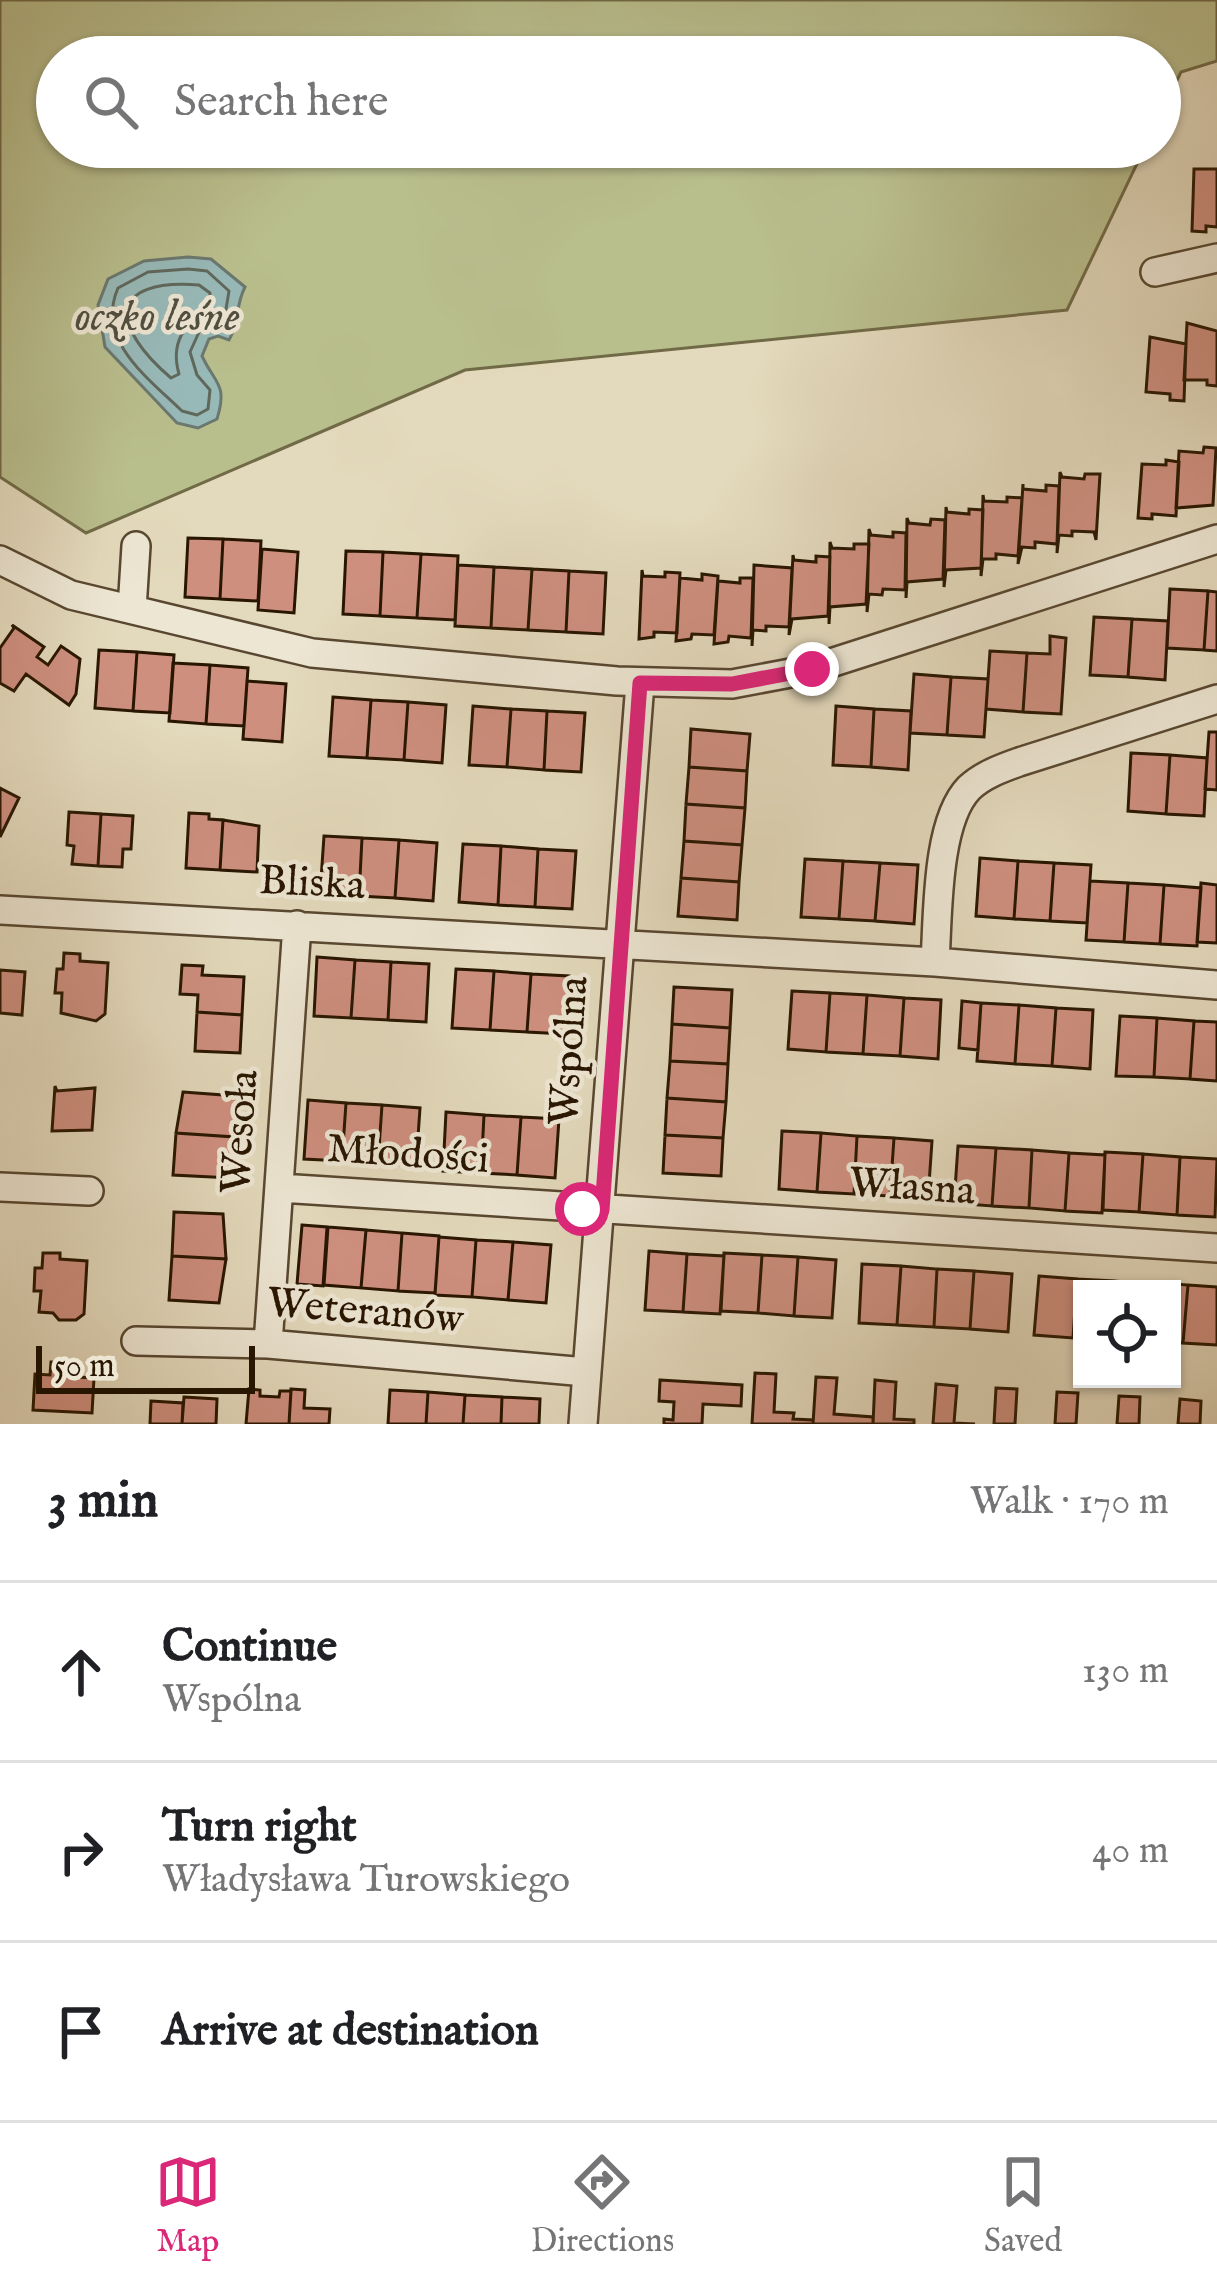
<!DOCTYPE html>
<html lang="en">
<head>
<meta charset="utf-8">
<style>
  :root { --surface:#fff; --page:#f6f6f6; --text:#202124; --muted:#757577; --line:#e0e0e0; --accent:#db2777 }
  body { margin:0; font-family:"IM FELL English",serif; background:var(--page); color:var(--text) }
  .controls { position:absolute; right:36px; bottom:36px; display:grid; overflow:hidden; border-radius:0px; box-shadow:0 3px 9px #0004 }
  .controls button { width:108px; height:108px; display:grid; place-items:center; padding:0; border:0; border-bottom:3px solid var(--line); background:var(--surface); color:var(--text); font:60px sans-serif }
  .scale { position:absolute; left:36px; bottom:30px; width:219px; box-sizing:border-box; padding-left:12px; border:6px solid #291601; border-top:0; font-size:33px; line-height:42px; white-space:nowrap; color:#291601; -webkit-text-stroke:9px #ede6d3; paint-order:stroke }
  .stop { position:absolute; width:36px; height:36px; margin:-27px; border:9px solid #db2777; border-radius:50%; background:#fff }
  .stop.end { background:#db2777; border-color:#fff; box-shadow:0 3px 12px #0008 }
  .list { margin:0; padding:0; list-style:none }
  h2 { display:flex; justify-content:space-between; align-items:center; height:156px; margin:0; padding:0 48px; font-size:51px }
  h2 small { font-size:39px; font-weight:400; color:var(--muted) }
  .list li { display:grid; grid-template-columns:78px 1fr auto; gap:36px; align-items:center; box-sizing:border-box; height:180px; padding:0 48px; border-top:3px solid var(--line) }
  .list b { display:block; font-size:45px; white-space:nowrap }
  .list p { margin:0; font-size:39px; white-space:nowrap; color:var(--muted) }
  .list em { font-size:39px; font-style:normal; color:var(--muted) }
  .icon { flex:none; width:66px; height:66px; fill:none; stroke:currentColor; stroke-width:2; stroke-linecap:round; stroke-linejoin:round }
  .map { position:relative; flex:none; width:1217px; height:1424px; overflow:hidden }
  .search { position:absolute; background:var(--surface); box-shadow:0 3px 9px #0004; left:36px; right:36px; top:36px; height:132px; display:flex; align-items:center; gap:30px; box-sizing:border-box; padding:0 42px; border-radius:66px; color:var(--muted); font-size:45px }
  .sheet { height:696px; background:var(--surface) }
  nav { display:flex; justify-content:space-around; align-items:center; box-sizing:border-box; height:168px; border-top:3px solid var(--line); background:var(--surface); font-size:33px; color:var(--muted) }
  nav a { display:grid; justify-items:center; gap:6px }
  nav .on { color:var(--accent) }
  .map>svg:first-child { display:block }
</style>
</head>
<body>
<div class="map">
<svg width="1217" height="1424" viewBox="0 0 1217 1424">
  <rect width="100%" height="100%" fill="#e3d9bc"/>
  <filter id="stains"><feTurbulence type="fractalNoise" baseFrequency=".00167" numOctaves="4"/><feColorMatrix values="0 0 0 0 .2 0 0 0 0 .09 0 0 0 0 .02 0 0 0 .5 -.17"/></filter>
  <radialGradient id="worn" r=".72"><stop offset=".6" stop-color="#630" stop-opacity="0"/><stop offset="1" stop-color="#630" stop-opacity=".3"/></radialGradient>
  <path fill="#b9be8d" stroke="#716a47" stroke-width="3" d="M0,0h1217v61l-36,11 -21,43v-58h-1103v90h1088l-78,163 -602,60 -379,163 -86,-56z"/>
  <path fill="#97b9b8" stroke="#6b786f" stroke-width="3" d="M188,257l23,2 34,28c-10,19 -5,35 -16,53l-11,-4 -9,3 -7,17c13,28 26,28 15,63l-19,9 -21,-5 -72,-76 -7,-42 10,-26 36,-18z"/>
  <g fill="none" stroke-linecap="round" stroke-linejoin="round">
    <path stroke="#60685c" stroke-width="3" d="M188,269l19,2 22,20 -5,30 -24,9 -10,22 7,23 13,15 -2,19 -11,6 -15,-4c-34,-33 -87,-71 -64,-123l30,-16z
      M199,285l11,8 -1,14c-25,17 -39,36 -30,67l-8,4c-59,-50 -66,-100 28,-93z"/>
  </g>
  <path fill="#ce8f7f" stroke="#291601" stroke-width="3" d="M1194,169h23v58l-11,-1v6l-14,-1z
    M1187,323l30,8v55l-10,-1v-5h-23z
    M1150,337l36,7 -2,57 -14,-1v-6l-24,-2z
    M1204,447l12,1 -3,57 -37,3 3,-57 24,2z
    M1166,460l13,2 -3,54 -24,-2v5l-14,-1 4,-54 24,1z
    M1060,472l2,5 22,2 1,-5h15l-4,66 -2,-8 -22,-1v5l-13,-1 -2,18z
    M1023,484v5l23,2v-6l13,1 -2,58 -22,-2v6l-13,-1 -4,17z
    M983,495l1,6 23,1v-5l15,1 -4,58 -22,-2v5h-13l-2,17z
    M946,507l1,5 22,2v-5l14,1 -2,58 -35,2 -2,17z
    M907,518l2,5 21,2 1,-6 14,1 -2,59 -36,3 -1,16z
    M869,529l2,6 22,2v-5l13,1 -1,57 -22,-1 -1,6 -13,-1 -2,18z
    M188,538l35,1 -3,60 -35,-2z
    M223,539l38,2 -3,60 -38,-2z
    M830,542l2,6 22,1v-5h15l-3,60 -36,3 -1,17z
    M262,549l36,3 -4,61 -36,-3z
    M346,551l37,1 -3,64 -37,-2z
    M383,552l38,2 -4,64 -37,-2z
    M421,554l37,2 -3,64 -38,-2z
    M793,555l1,5 22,2v-6l14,1 -2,59 -36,3 -3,16z
    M458,565l36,2 -3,61 -36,-2z
    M754,565l38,3 -3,59 -23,-1v5l-13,-1 -1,16z
    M494,567l38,2 -4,61 -37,-2z
    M532,569l37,2 -3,61 -38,-2z
    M642,570l1,6 22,1v-5l15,1 -3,60 -23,-1v5l-15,2z
    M569,571l37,2 -3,61 -37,-2z
    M702,574l16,2 -4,59 -22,-1 -1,5 -15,2 4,-63 22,2z
    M740,578h13l-2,60 -22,-2 -1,6 -14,2 4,-63 22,2z
    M1170,589l38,2 -4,59 -37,-2z
    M1208,591l9,1v59l-13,-1z
    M1094,617l38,2 -4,58 -38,-2z
    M1132,619l36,2 -3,59 -37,-3z
    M12,625l32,22 -7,10 11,8 13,-19 19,13 -4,35 -7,11 -43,-31 -12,17 -14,-8v-35l14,-20z
    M1050,636l16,2 -5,76 -38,-2 4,-59 23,1z
    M99,650l38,2 -4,59 -38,-3z
    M990,651l37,2 -4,59 -37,-3z
    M137,652l37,3 -4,58 -37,-2z
    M173,663l37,2 -4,59 -37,-3z
    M210,665l38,3 -4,58 -38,-2z
    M914,674l37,3 -4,58 -37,-2z
    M951,677l37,2 -4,58 -37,-2z
    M247,681l39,3 -4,58 -39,-3z
    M333,697l38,3 -4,58 -38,-2z
    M371,700l37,2 -4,58 -37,-2z
    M408,702l38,3 -4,58 -38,-3z
    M473,706l38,3 -4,58 -38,-2z
    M836,706l38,3 -3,58 -38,-2z
    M511,709l36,2 -3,59 -37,-3z
    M874,709l37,2 -3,59 -37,-3z
    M547,711l38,2 -4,59 -37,-2z
    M691,729l59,5 -3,37 -58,-4z
    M1209,732h8v58l-12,-1z
    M1131,753l39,2 -4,59 -38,-3z
    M1170,755l37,3 -3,58 -38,-2z
    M689,767l58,4 -2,37 -59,-4z
    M0,788l19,10 -19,39z
    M686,804l59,4 -3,37 -58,-4z
    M69,812l32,2 -3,52 -26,-2 2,-18 -7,-1z
    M189,813l20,1v5l14,1 -3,50 -34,-2z
    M101,814l32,2 -2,33h-8l-1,18 -24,-1z
    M223,820l36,6 -2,46 -37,-2z
    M324,836l38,2 -3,58 -39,-2z
    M362,838l37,2 -4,58 -36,-2z
    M399,840l38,3 -4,58 -38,-3z
    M684,841l58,4 -3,37 -58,-4z
    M463,844l38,2 -3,59 -39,-3z
    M501,846l37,3 -3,58 -37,-2z
    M538,849l38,2 -4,58 -37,-2z
    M980,858l38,3 -4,58 -38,-3z
    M805,859l38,2 -4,58 -38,-2z
    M843,861l37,2 -5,58 -36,-2z
    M1018,861l36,2 -4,58 -36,-2z
    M880,863l38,2 -4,59 -39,-3z
    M1054,863l37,2 -4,58 -37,-2z
    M681,878l58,4 -2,38 -59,-4z
    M1090,881l38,2 -4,59 -38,-2z
    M1128,883l36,2 -4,59 -36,-2z
    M1201,883l16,2v58l-20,-1z
    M1164,885l37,3 -4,58 -37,-2z
    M64,953l16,1v7l28,2 -3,51 -9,7 -35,-8 1,-20h-7l2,-24h6z
    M317,957l38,3 -4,58 -37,-2z
    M355,960l36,2 -3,58 -37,-2z
    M391,962l38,2 -3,58 -38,-2z
    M182,965l21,1 -1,9 42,2 -2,38 -45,-3 1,-17 -18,-1z
    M456,969l38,2 -4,59 -38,-2z
    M0,970l25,2 -3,43 -22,-2z
    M494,971l37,3 -4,58 -37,-2z
    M531,974l38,2 -4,58 -38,-2z
    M674,987l58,3 -2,38 -58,-4z
    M792,991l38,2 -4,59 -38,-3z
    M830,993l37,2 -4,59 -37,-2z
    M867,995l37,3 -4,58 -37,-2z
    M904,998l37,2 -3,59 -38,-3z
    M962,1001l19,2 -3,47 -19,-2z
    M981,1003l38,2 -4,59 -38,-3z
    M1019,1005l37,3 -4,58 -37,-2z
    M1056,1008l37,2 -3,59 -38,-3z
    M197,1012l45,3 -2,38 -45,-2z
    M1120,1016l37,2 -3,59 -38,-1z
    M1157,1018l37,3 -4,58 -36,-2z
    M1194,1021l23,1v59l-27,-2z
    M672,1024l58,4 -2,36 -58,-3z
    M670,1061l58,3 -2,38 -59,-4z
    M55,1086l2,5 38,-3 -3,42 -40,1z
    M183,1092l53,4 -2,41 -58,-4z
    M667,1098l59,4 -3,36 -58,-3z
    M308,1100l38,3 -4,58 -38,-2z
    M346,1103l36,2 -4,58 -36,-2z
    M382,1105l38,3 -4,58 -38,-3z
    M446,1112l38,3 -3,58 -38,-2z
    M484,1115l37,2 -4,58 -36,-2z
    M521,1117l38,2 -4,59 -38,-3z
    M782,1131l39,2 -4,59 -38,-3z
    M176,1133l58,4 -3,41 -58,-3z
    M821,1133l36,3 -3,58 -37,-2z
    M665,1135l58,3 -2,38 -58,-3z
    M857,1136l37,2 -4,58 -36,-2z
    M894,1138l38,3 -4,58 -38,-3z
    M958,1146l38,2 -4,58 -38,-3z
    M996,1148l36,2 -3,58 -37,-2z
    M1032,1150l37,3 -4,58 -36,-3z
    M1105,1152l38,2 -4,58 -36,-2z
    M1069,1153l36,2 -3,58 -37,-2z
    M1143,1154l37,3 -3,58 -38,-3z
    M1180,1157l37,2 -2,58 -38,-2z
    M174,1212l49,2 3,45 -54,-3z
    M302,1225l25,2 -4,59 -26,-2z
    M328,1227l38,3 -5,58 -37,-3z
    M366,1230l36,3 -4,58 -37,-3z
    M402,1233l37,3 -4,57 -37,-2z
    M439,1237l37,3 -4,57 -37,-2z
    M476,1240l37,2 -5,58 -36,-3z
    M513,1242l38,3 -5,58 -38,-3z
    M649,1251l38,3 -4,58 -38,-2z
    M43,1253h17v6l27,2 -3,53 -8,6h-17l-6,-7 -14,-1 2,-21h-7l1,-23h7z
    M724,1253l38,2 -4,58 -37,-2z
    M687,1254l37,2 -4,58 -37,-2z
    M762,1255l36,2 -4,59 -36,-3z
    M172,1256l54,3 -7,44 -50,-3z
    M798,1257l38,3 -4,58 -38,-2z
    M862,1264l39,2 -4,59 -38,-2z
    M901,1266l36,3 -3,58 -37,-2z
    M937,1269l37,2 -4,58 -36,-2z
    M974,1271l38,3 -4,58 -38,-3z
    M1039,1276l38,3 -4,59 -39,-3z
    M1077,1279l37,2 -1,8h-31v49h-9z
    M1114,1281l37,3 -1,5h-37z
    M1151,1282l37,3 -5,58 -11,-1v-53h-22z
    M1188,1285l29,2v58l-34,-2z
    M51,1362l28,2 -1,13 16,1 -2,35 -59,-3 2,-36 15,1z
    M755,1373l21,1 -2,38 20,1 -1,6 20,1v4h-61z
    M816,1377l21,1 -3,36 39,3v7h-60z
    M660,1380l82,5 -1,21 -38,-2 -1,20h-38v-5l9,1 1,-18 -15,-1z
    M875,1380l21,2 -2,37 20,1v4h-41z
    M936,1384l21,2 -3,37 21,1h-42z
    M996,1388l21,1 -2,35h-21z
    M249,1389l11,1v6l19,1 1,-6h11l-2,33h-43z
    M291,1389l14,1 -1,18 26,1 -1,15h-40z
    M390,1390l38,2 -2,32h-38z
    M428,1392l37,3 -2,29h-37z
    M1057,1392l21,1 -2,31h-21z
    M465,1395l37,2 -1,27h-38z
    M1119,1396l21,1 -1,27h-22z
    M184,1397l33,2 -1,25h-34z
    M502,1397l38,2 -1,25h-38z
    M1180,1399l21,2 -1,23h-22z
    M151,1401l32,2 -1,21h-32z"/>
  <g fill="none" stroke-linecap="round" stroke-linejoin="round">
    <defs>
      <path id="minor" d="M1155,272l62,-14
        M0,560l71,35 241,58 305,28 115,3 80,-15 405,-130
        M132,609l4,-63
        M0,910l935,52 282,23
        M935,962c3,-47 1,-140 34,-174 14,-13 33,-20 50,-26l198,-63
        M0,1187l89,4
        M280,1188l937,60
        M136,1341l132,3 318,28
        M268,1344l29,-419
        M583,1424l57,-741"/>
    </defs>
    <use href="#minor" stroke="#584730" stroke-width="32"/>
    <use href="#minor" stroke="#ede6d3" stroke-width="27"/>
  </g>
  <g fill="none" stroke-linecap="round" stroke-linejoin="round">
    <path stroke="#db2777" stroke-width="15" d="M582,1209l20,1 38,-527 92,1 80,-15"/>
  </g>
  <g text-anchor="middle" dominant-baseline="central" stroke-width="9" stroke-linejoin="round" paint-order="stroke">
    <g font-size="42" fill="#291601" stroke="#ede6d3">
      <text transform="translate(312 884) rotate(3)">Bliska</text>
      <text transform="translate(570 1051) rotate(-86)">Wspólna</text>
      <text transform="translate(241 1132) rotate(-86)">Wesoła</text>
      <text transform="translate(408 1155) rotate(4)">Młodości</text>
      <text transform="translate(912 1188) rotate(4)">Własna</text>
      <text transform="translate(365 1312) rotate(5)">Weteranów</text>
    </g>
    <g font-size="45" font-style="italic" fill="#504f41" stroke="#ede6d3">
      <text x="157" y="317">oczko leśne</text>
    </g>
  </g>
  <rect width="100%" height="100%" filter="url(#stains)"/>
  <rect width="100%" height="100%" fill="url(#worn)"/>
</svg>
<div class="controls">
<button><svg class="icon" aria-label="locate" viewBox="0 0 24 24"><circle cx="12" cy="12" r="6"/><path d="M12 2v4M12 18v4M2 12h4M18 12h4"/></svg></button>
</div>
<div class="scale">50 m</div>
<div class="stop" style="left:582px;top:1209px"></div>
<div class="stop end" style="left:812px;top:669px"></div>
<div class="search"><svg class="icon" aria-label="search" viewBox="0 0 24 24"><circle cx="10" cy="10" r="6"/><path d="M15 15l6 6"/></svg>Search here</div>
</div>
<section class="sheet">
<h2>3 min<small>Walk · 170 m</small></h2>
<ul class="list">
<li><svg class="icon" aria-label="ahead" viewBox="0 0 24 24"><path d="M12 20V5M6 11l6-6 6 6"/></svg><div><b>Continue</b><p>Wspólna</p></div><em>130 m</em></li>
<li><svg class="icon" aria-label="right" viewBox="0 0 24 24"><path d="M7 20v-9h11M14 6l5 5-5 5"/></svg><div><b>Turn right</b><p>Władysława Turowskiego</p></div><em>40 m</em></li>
<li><svg class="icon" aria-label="arrive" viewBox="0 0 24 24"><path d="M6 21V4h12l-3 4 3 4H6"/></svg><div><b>Arrive at destination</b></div></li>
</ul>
</section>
<nav>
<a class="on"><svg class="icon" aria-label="map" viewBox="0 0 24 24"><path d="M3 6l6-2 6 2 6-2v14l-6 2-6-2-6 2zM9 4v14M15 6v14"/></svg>Map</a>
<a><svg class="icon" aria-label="directions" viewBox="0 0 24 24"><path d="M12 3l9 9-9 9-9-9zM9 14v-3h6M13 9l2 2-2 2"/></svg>Directions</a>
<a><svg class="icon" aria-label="saved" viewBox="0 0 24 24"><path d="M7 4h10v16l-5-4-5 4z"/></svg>Saved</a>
</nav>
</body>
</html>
